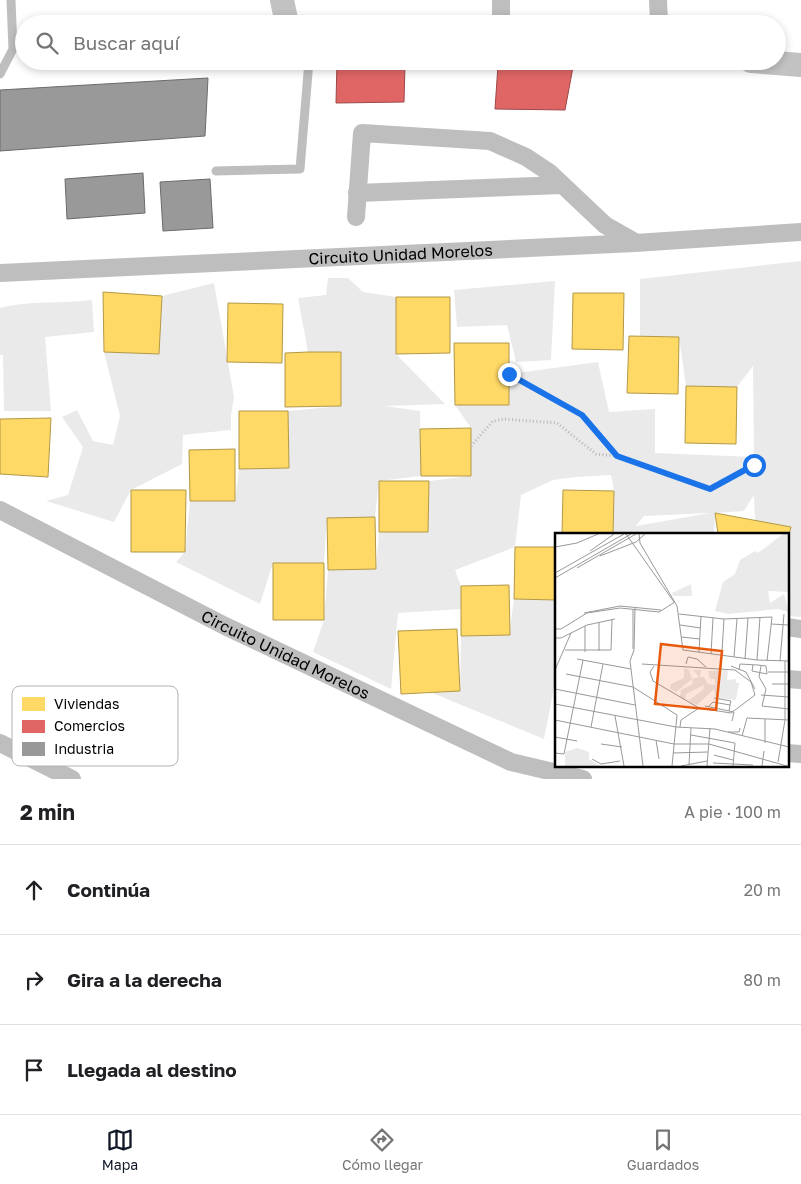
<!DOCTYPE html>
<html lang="es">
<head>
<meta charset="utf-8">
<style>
  :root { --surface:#fff; --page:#f6f6f6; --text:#202124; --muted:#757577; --line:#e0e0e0; --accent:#111827 }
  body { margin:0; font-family:"Golos Text",sans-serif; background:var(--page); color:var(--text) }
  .stop { position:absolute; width:15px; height:15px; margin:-11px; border:4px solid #1a73e8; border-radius:50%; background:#fff }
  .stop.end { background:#1a73e8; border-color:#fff; box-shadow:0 1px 5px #0008 }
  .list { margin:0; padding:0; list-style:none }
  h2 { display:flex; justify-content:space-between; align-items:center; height:65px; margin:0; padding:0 20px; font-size:21px }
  h2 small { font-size:16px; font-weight:400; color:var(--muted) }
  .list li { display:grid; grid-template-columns:32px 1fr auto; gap:15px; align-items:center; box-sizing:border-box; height:90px; padding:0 20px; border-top:1px solid var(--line) }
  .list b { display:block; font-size:19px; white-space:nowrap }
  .list em { font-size:16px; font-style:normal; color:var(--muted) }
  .icon { flex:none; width:28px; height:28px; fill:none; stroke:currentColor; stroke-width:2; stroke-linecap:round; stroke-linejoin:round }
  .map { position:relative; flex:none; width:801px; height:779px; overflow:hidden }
  .search { position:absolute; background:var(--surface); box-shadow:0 2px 8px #0003; left:15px; right:15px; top:15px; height:55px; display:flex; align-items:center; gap:12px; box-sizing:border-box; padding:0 18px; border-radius:28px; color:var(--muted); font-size:19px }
  .sheet { height:335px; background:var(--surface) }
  nav { display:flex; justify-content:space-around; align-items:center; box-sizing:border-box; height:70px; border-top:1px solid var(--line); background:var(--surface); font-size:14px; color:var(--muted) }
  nav a { display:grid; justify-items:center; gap:2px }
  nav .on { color:var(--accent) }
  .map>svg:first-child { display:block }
</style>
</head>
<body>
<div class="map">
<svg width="801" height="779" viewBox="0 0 801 779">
  <rect width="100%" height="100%" fill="#fff"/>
  <path fill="#eaeaea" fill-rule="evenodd" d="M801,261v356l-11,-1 1,-89 -36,-4 -1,-28 -10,16 -29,2 -1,21h-101l1,-43 -3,-16 -35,2 -23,3 -32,15 -6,52 -60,23 6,16v23l-63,4 -7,76 -78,-37 11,-32 4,-50 48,-1 3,-37h49l1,-51 42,-5v-48l-16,-23h54v-31l89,-12 11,50 46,-3v44l99,4 -1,-91 -16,21 -51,-1 -7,-49 -39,-1v-57zM710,513l-74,13 8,-10z
    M328,278h20l15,14 33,5v57l49,50 -60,2 35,5 1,65 -42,5 -4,36 -48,1 -3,45h-51l-13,41 -84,-42 9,-10 5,-51h45l4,-32 50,-1 -1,-57 53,-5v-43l-33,-11 -10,-54 28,-3z
    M555,281l-4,79 -35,2 -9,-37 -50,2 -3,-37z
    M214,283l20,114 -3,18v15l-48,5 -1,29 -51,26 -17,32 -68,-21 22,-6 15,-48 -21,-30 15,-7 16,31 20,4 7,-29 -16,-64 55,2 3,-58z
    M92,300l2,32 -49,5 6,74h-47l-1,-56h-3v-47c30,-8 61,-4 92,-8z
    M514,599l42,1v78l-12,61 -114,-47 30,-1 1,-55 48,-1z"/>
  <path fill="#ffd966" stroke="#b29847" d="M103,292l59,4 -3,58 -55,-2z
    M573,293h51l-1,57 -51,-1z
    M396,297h54v56l-54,1z
    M228,303l55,1 -1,59 -55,-1z
    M629,336l50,1 -1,57 -51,-1z
    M454,343h55v62h-54z
    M308,352h33v54l-56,1v-54z
    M686,386l51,1 -1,57 -51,-1z
    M239,411h49l1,57 -50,1z
    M51,418l-3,59 -48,-3v-55z
    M471,428v48h-50l-1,-47z
    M235,449v52h-45l-1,-51z
    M379,481h50l-1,51h-49z
    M131,490h55l-1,62h-54z
    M563,490l51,1 -1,43h-51z
    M715,513l76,14 -4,15v-8h-69z
    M375,517l1,52 -48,1 -1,-52z
    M515,547h41v53l-42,-1z
    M273,563h51v57h-51z
    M509,585l1,50 -49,1v-50z
    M457,629l3,62 -59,3 -3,-63z"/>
  <path fill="#e06666" stroke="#9d4747" d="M337,61h29l39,4 -1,37 -68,1z
    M498,65l75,2 -8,43 -70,-1z"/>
  <path fill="#999" stroke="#6b6b6b" d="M208,78l-3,58 -205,15v-61z
    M143,173l2,40 -78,6 -2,-40z
    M210,179l3,49 -50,3 -3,-49z"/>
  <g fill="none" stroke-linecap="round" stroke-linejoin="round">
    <path stroke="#b8b8b8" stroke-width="3" stroke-dasharray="1 2.5" stroke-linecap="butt" d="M509,374l73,41 35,41 93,33 44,-24
      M471,446l22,-25 11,-2 13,1 40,3 39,31 21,2"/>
    <path stroke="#bebebe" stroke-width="9" d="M0,74l13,-25 -2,-49
      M216,171l84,-2 9,-108"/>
    <g stroke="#bebebe" stroke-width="18">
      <path d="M501,0v24"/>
      <path d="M658,0l1,24"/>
      <path d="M357,193l205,-8"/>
      <path d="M356,217l6,-84 128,8 36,16 24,16 55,52 30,17"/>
      <path id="s1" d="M0,273l635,-30 166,-11"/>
      <path id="s2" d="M0,510l225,116 286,136 72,17"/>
      <path d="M787,627l14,2"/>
      <path d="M787,679l14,1"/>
      <path d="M0,743l72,36"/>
      <path d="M787,753l14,1"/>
    </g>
    <path stroke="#c2c2c2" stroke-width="24" d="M282,0l5,24
      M751,61l50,4"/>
  </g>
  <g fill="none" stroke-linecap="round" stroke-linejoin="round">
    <path stroke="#1a73e8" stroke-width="6" d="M509,374l73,41 35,41 93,33 44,-24"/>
  </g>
  <g text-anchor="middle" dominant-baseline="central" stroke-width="5" stroke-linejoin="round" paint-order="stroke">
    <g font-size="16" fill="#000" stroke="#fff">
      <text stroke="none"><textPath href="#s1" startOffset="401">Circuito Unidad Morelos</textPath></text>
      <text stroke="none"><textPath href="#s2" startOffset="320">Circuito Unidad Morelos</textPath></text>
    </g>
  </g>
  <g transform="translate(555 533)">
    <rect width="234" height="234" fill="#fff"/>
    <path d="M228,1h6v58l-21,-1 2,12 14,-9 5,18 -11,-3 -50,5 -13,-3 8,-29 12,-8 5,-14 15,-9 3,2zM136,51l1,12h-19l-1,-3zM129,135l5,2 3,9 -16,13 -6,-3 1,-5 13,-6zM138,137h8l-1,7h4l4,7 7,1v-6h-5l-2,-8 20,-1 -1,10 9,-1v4h3l-3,17 -20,-2 -2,-9 -17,16 -9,-4 15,-11 1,-5 -18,9 -1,6 -5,-3 1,-7 12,-6 -1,-5 7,-2zM22,215l12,4v7l11,7h-35v-14z" fill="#eaeaea"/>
    <path fill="none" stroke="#999" stroke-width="1" d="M71,1l48,68M84,1l1,9 37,63 6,44 74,10 32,1M0,14l22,-4 21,-9M35,18l24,-17M45,23l36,-14 9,-8M22,35l59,-34M0,40l69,-39M0,45l76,-44M80,75l-1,42 -4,11 13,105M78,77v39M29,80l36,-7 41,4M124,81l45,5 48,-2 -5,44M44,89v29M216,91l18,1M125,92l21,3M30,93v26M0,96h6l26,-16 33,-5 39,4 16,-10M126,104l19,2M0,105h6l26,-13 28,-6M10,117h46l1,-31M144,119l2,-36M156,121l2,-36M179,124l3,-38M22,126l54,10M190,126l3,-41M202,127l3,-43M225,128l4,-47M87,131l93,6 16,12 4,13 -24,18 -32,-5 -46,-27 -3,-9 4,-6M131,131l2,-7 9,2 9,8M176,133l15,6 9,17M206,133l-2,11 7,12 -4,17 27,3M166,135l3,-49M0,137l16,-37M184,137l1,-6 18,1 8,1 1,8 -15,-3 1,-6M213,139h21M11,141l67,13 44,28 -5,51M217,151h17M0,156l80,16M206,162l28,2M159,165l17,3 -1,4M0,171l121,23 39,2 74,18M150,173l29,6 -2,9M153,174l5,-5 17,3 -1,6M60,183l9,50M210,186v24M0,187l119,24h35l78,22M36,194l12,-63M125,194l1,-7 18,-12M173,199h11l1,-4M136,202l44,8 -2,23M187,203l5,-18 42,2M0,204l22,4M101,207l3,19M46,211l21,3M0,220l9,1 19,-94M118,220l35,-1M159,222l19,5M37,226l9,5 19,-3M223,229l7,-42v-59M158,230l40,2M134,232l2,-37M126,233l26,-5M152,233l3,-38M207,233l2,-15"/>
    <path fill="#e8590c" fill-opacity="0.15" stroke="#e8590c" stroke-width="2.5" d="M106,111l61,7 -6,59 -61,-6z"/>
    <rect width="234" height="234" fill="none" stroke="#000" stroke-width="2.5"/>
  </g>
  <rect x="12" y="686" width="166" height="80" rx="8" fill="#fff" stroke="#b2b2b2" stroke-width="1"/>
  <rect x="22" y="697" width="23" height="14" fill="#ffd966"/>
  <rect x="22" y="720" width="23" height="13" fill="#e06666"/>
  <rect x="22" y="742" width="23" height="14" fill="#999"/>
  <g font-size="14" fill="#000">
    <text x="54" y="709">Viviendas</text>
    <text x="54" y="731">Comercios</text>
    <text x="54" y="754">Industria</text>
  </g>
</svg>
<div class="stop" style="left:754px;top:465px"></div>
<div class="stop end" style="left:509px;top:374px"></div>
<div class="search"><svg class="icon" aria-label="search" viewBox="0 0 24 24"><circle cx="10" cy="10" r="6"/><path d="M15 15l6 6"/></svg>Buscar aquí</div>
</div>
<section class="sheet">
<h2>2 min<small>A pie · 100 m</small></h2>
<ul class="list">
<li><svg class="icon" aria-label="ahead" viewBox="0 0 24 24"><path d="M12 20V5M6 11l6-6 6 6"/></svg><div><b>Continúa</b></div><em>20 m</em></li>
<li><svg class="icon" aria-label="right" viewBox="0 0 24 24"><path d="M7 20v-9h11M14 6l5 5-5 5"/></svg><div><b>Gira a la derecha</b></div><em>80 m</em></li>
<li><svg class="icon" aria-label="arrive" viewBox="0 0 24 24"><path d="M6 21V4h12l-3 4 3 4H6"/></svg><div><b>Llegada al destino</b></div></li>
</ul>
</section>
<nav>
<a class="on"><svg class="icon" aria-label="map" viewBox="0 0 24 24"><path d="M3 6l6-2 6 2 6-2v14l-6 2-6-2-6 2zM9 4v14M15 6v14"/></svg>Mapa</a>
<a><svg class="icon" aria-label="directions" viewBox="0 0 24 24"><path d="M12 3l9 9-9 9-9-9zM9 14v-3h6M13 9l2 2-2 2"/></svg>Cómo llegar</a>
<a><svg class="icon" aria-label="saved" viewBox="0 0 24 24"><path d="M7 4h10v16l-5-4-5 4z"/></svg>Guardados</a>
</nav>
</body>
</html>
